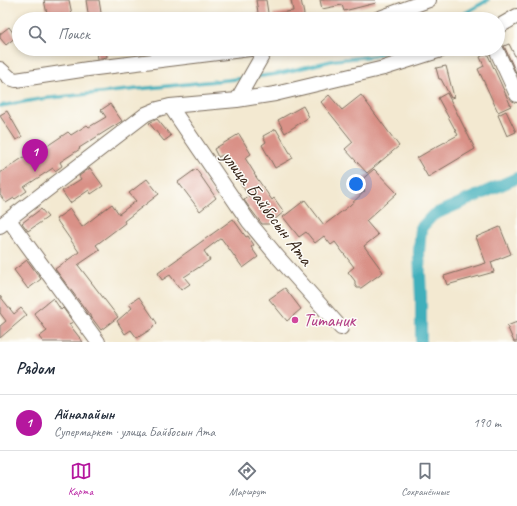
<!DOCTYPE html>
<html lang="ru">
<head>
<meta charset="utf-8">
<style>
  :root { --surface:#fff; --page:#f2f2f3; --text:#1f2937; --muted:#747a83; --line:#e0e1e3; --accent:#b5179e }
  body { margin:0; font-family:Caveat,sans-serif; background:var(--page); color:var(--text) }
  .you { position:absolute; left:356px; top:184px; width:14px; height:14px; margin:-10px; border:3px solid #fff; border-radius:50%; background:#1a73e8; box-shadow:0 0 0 6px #1a73e833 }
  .badge { display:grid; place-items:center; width:26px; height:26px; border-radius:50%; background:var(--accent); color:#fff; font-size:13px; font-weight:700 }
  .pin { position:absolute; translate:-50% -33px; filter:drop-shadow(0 1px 2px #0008) }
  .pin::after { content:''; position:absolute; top:21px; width:14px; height:12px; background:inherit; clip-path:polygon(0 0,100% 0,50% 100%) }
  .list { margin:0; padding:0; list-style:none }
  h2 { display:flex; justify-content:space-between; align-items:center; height:52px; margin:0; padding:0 16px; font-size:17px }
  h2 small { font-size:13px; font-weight:400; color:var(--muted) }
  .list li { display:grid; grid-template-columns:26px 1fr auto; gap:12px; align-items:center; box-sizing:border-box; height:56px; padding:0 16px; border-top:1px solid var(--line) }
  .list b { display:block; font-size:15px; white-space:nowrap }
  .list p { margin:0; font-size:13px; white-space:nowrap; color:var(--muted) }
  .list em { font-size:13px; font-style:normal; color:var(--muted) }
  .icon { flex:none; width:22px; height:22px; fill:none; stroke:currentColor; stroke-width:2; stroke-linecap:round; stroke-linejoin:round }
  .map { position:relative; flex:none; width:517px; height:342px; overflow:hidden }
  .search { position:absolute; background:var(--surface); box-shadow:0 2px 6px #0003; left:12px; right:12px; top:12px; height:44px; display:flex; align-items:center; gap:10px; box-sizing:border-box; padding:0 14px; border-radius:22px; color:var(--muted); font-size:15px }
  .sheet { height:108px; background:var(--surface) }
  nav { display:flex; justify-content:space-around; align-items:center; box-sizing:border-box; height:56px; border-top:1px solid var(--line); background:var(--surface); font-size:11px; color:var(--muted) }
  nav a { display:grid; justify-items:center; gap:2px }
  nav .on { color:var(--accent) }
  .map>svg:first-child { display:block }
</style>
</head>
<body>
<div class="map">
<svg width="517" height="342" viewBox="0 0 517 342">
  <rect width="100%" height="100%" fill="#fdfcf7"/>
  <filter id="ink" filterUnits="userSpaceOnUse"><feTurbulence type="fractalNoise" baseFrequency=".025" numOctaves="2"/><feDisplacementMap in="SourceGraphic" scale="8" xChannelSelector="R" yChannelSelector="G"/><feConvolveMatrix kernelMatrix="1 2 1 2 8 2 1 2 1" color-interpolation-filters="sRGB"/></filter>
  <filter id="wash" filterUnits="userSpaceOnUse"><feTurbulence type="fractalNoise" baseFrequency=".012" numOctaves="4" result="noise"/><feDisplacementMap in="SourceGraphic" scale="16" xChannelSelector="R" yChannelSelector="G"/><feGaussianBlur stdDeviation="0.9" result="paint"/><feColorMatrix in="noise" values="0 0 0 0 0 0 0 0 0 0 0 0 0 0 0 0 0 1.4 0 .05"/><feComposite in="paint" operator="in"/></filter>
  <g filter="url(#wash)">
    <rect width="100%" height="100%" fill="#f3e9d1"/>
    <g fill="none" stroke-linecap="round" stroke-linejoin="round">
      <path stroke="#3fafbb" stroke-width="3.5" d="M455,19l33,-19
        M254,77l23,-3 58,-14 39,-4 17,-7
        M0,106l40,-7 206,-21"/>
      <path stroke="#3fafbb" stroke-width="12" d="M421,342v-44l-2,-46 2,-24 12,-13 84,-37"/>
    </g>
    <g id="blocks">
      <path fill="#d99187" d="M44,0h25l4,19h-25z
        M86,0h13l3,19h-13z
        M256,0h10l3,19h-10z
        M291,0h10l4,19h-31l-1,-5 20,-3z
        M320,0h55l1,3 -32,8 -2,-6 -20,4z
        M9,27l7,10 -10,8 -6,-7v-4z
        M509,44l8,16v15l-13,-29z
        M96,49h10l1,8 -10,2z
        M487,53l24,53 -13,6 -20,-43 6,-3 -4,-9z
        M446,66l8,31 -3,1 -10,-19h-2l-3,-11z
        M447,93l28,56 -47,28 -11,-19 17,-10 24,-13 -20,-37z
        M329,95l13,15 19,-15 38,51 -32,27 -22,-24 8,-7 -32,-40z
        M110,104l12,17 -43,27 1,1 -20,13 2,4 -7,5 -2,-3 -29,19 3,4 -12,8 -1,-1 -8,5 -6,-8v-22l33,-22 2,3 33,-22 3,3 16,-10 2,2 17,-10 -5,-7z
        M303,106l6,11 -24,16 -7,-13z
        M7,111l15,26 -6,3 -16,-24v-1z
        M506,111l10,21 -9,4 -9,-21z
        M157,119l14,17 -7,5 -15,-18z
        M276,129l17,29 -18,10 -13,-23 4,-3 -3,-6z
        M239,134l12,20 -6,4 10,16h-1l18,26 2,-2 10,14 -15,12h-7l-13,-17 -5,-7 5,-3 -26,-42 -5,2 -4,-8z
        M90,168l13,18 -12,8 -2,-4 -19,13 -8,-12 19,-12 -2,-3z
        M196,169l20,29 -16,13 -22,-29z
        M374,169l23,24 -31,28 12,14 -14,11 19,26 -22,16h-4l-2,-3v-4l-7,-9 6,-5 -19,-25 -4,3 -7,-9 -9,7 -9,-11 -7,5 -16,-20 22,-17 19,25 25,-19 16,-15 -7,-8z
        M147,179l12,15 -35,27 1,2 -29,22 4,5 -22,15 40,52 -17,13 -46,-61 24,-17 -23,-33 14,-10 12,18 30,-23 7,10 17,-13 -7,-8z
        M41,209l7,8 -20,14 -6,-8z
        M233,219l13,18 2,-1 6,9 -3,2 7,10 -15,11 -22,-30 -17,13 6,9 -26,17 6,7 -9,6 -11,-15 -8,5 -4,-7z
        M500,227l11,27 -20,8 3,10 -47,13 -3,-9 42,-13 -10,-26z
        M27,260l14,19 -13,10 -14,-19z
        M285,288l16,21 -14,12 -18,-22z
        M0,296l14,18 7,-6 6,7 -27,23v-12l6,-5 -6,-8z
        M139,297l18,26 -4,4v1l-16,10 -6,-8 -6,4 -8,-13 15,-13 -3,-4z
        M53,298l8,12 2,-2 10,14 -4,2 14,18h-40l-4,-5 8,-6 -13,-18z
        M517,322v20h-3l-7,-16z"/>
    </g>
  </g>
  <g filter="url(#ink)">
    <use href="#blocks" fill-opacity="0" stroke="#7b6d5d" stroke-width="1"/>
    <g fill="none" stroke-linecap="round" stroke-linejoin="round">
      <defs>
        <path id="minor" d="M377,19l52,-19
          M498,27l19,-11
          M496,49l21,46
          M0,69l10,9 6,2 72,-11 162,-20
          M237,100l29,-51
          M170,106l79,116 28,34 64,72
          M9,220l89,122
          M0,226l146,-112 12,-5 12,-3 67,-6 38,-6 109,-26 60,-19"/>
      </defs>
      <use href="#minor" stroke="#7b6d5d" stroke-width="16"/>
      <use href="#minor" stroke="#fff" stroke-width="14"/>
    </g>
  </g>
  <circle fill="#d1479c" stroke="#fdfcf7" stroke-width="1.5" cx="295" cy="320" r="4"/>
  <g text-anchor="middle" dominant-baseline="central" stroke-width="3" stroke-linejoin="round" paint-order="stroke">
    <g font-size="19" fill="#3b2a1e" stroke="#fdfcf7">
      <text transform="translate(267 208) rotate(53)">улица Байбосын Ата</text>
    </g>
    <g font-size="19" fill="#b23c85" stroke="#fdfcf7" text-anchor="start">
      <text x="303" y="320">Титаник</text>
    </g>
  </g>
</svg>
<div class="you"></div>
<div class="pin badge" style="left:35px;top:172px">1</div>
<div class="search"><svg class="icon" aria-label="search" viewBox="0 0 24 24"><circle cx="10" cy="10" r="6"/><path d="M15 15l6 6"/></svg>Поиск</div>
</div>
<section class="sheet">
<h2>Рядом<small></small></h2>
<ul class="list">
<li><span class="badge">1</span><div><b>Айналайын</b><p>Супермаркет · улица Байбосын Ата</p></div><em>190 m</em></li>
</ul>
</section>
<nav>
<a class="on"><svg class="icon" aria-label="map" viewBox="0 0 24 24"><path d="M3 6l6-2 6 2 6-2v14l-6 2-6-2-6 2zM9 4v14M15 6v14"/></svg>Карта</a>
<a><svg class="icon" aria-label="directions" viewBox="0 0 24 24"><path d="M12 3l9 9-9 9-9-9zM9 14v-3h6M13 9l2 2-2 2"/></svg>Маршрут</a>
<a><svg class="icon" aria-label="saved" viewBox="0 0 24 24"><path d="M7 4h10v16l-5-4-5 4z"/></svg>Сохранённые</a>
</nav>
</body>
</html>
